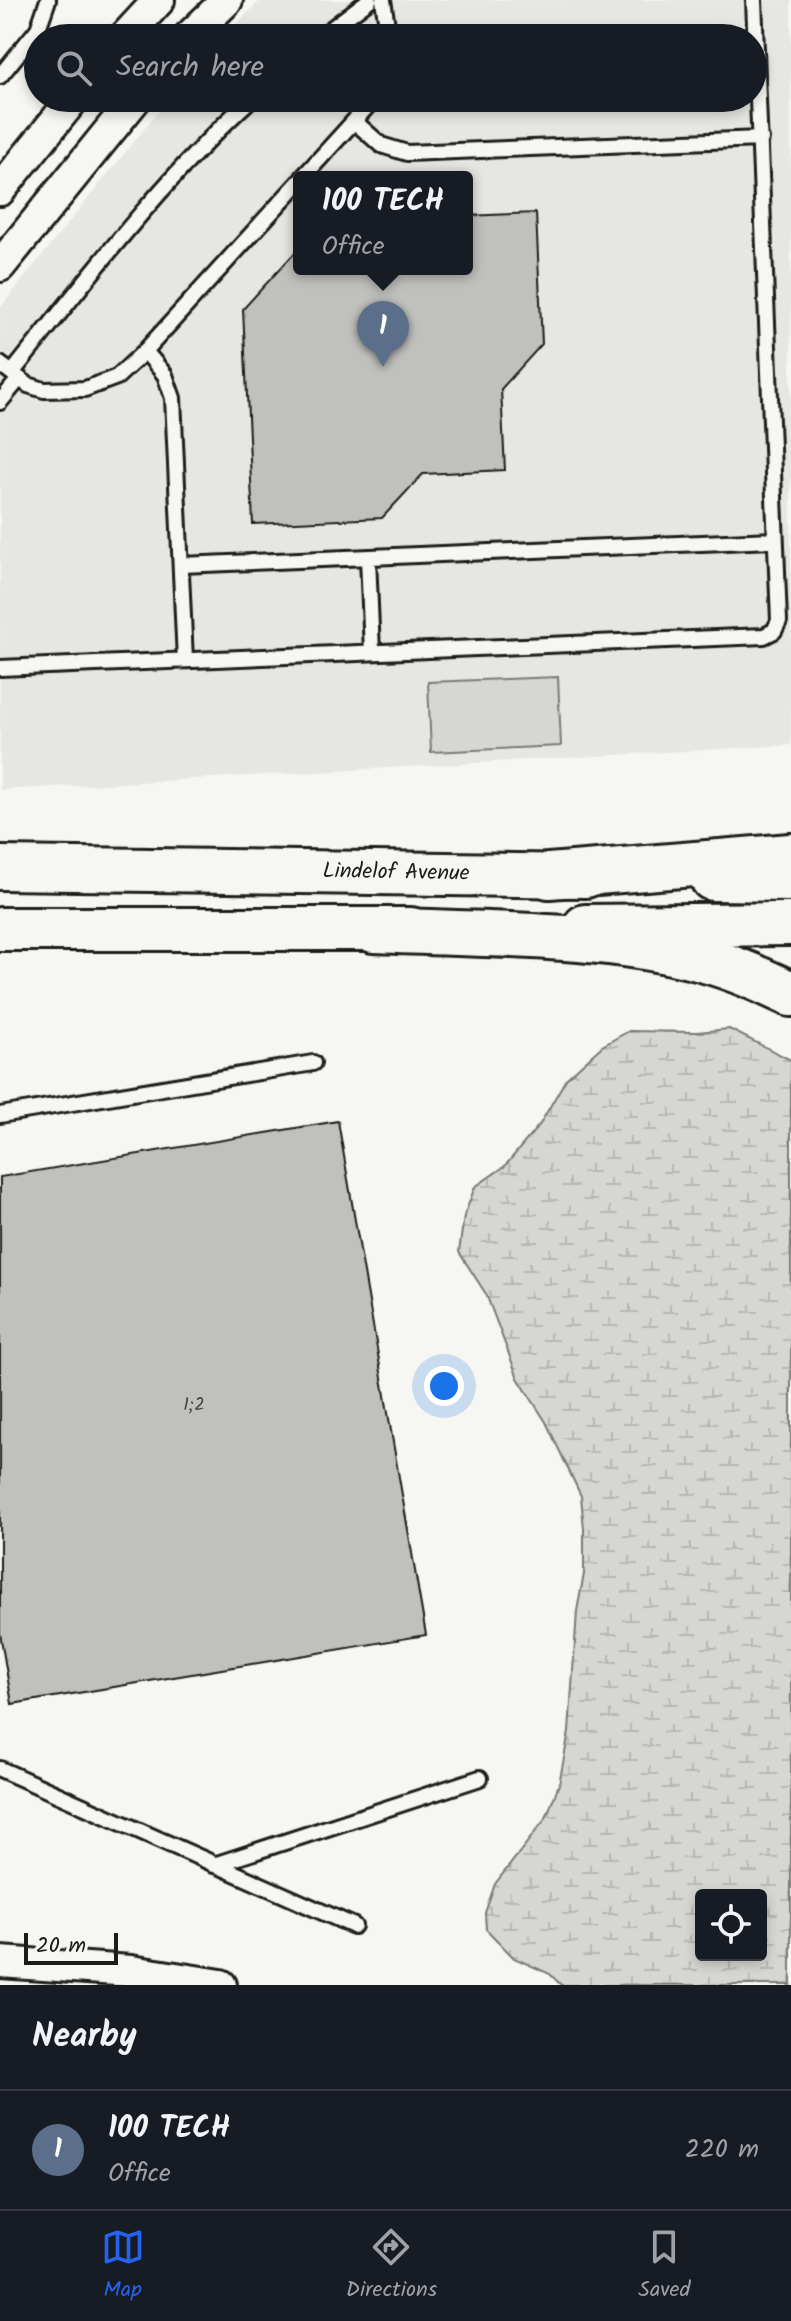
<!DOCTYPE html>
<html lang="en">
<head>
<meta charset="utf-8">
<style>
  :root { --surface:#171b24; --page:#20242c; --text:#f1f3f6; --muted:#9ea1a6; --line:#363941; --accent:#2563eb }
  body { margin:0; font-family:Kalam,sans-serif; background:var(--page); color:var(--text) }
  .controls { position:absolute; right:24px; bottom:24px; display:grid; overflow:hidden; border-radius:8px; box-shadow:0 4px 12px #0003 }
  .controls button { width:72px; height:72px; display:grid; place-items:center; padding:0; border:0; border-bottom:2px solid var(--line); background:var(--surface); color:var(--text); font:40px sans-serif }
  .scale { position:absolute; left:24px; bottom:20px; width:94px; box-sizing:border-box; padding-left:8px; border:4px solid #1c1c1c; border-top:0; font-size:22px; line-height:28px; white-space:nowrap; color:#1c1c1c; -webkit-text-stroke:6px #f6f6f2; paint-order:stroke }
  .you { position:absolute; left:444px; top:1386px; width:28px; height:28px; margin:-20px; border:6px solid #fff; border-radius:50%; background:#1a73e8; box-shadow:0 0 0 12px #1a73e833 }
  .badge { display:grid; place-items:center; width:52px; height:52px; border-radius:50%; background:var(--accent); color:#fff; font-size:26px; font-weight:700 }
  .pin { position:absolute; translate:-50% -66px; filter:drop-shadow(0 2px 4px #0008) }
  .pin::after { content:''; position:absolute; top:42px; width:28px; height:24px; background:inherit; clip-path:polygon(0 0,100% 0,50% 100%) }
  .popup { position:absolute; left:293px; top:171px; width:180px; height:104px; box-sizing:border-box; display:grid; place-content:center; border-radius:8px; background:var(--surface); filter:drop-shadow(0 2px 6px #0005); font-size:26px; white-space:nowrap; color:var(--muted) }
  .popup b { font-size:30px; color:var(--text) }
  .popup::after { content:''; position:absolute; left:50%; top:100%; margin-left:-16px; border:16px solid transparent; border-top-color:var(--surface) }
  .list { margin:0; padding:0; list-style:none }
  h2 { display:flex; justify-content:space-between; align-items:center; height:104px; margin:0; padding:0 32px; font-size:34px }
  h2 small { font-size:26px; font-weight:400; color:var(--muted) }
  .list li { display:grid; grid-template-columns:52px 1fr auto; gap:24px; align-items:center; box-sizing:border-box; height:120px; padding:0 32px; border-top:2px solid var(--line) }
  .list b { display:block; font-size:30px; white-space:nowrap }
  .list p { margin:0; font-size:26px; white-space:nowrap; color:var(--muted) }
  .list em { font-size:26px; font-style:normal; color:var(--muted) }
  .icon { flex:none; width:44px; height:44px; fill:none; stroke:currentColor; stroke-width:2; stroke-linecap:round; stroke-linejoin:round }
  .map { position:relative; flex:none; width:791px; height:1985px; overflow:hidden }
  .search { position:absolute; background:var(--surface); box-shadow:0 4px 12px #0003; left:24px; right:24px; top:24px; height:88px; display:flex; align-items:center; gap:20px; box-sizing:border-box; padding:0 28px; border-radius:44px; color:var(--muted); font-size:30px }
  .sheet { height:224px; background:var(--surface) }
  nav { display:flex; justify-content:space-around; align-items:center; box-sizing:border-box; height:112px; border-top:2px solid var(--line); background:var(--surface); font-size:22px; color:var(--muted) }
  nav a { display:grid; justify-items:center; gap:4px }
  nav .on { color:var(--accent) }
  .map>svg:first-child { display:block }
</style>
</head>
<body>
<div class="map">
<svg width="791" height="1985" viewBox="0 0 791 1985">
  <defs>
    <pattern id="wetland-marsh" width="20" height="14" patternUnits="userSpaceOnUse" patternTransform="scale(2)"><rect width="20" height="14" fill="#d6d6d2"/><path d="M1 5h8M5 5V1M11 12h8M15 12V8" fill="none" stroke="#b7b7b4"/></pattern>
  </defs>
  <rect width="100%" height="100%" fill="#f6f6f2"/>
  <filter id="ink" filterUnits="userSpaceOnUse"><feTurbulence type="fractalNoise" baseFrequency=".0125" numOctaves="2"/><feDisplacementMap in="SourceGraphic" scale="16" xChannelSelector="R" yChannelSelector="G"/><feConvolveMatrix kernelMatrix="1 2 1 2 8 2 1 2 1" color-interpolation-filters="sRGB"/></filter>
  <g filter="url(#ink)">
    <path fill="#e6e6e2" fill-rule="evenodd" d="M261,0h530v745l-791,45v-482l169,-210h584v-60h-531zM299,177h168v92h-168z"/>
    <path fill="#d6d6d2" stroke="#797977" stroke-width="2" d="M558,677l3,69 -130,6 -3,-70z"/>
    <path fill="url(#wetland-marsh)" stroke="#797977" stroke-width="2" fill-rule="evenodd" d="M729,1029l62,31v925h-230l-11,-11 -36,-16 -28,-29 -1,-16 10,-29 51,-66 13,-34 10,-52 8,-121 7,-37v-45l-3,-33 -35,-74 -28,-44 -32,-84 -27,-42 5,-36 11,-29 30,-21 35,-42 26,-45 36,-33 27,-15 68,1zM701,1895h60v60h-60z"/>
    <path fill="#c0c0bd" stroke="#1c1c1c" stroke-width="2" d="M536,213l6,131 -41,45 4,81 -82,4 -41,44 -129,6 -10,-215 56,-61v21h168v-53z
      M338,1121l88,514 -414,69 -12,-71v-456z"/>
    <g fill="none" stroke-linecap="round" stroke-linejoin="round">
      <defs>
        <path id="lane" d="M383,0l6,38
          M319,38l50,-38
          M0,76l38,-47 10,-29
          M354,121l27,24 26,8 354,-14
          M303,177l72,-79
          M145,351l20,24 8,23 12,262
          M0,364l28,21 16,5 41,-1 32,-12 28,-26 154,-169
          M12,373c76,-95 150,-193 240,-275
          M0,402l19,-23
          M368,558l4,94
          M181,565l593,-25
          M0,668l764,-32 10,-5 5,-10 -25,-621
          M0,1115l313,-52
          M0,1769l354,157
          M214,1865l266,-87"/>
        <path id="street" d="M124,38l35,-38
          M188,38l39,-38
          M0,190l74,-92
          M0,266l136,-168
          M0,1962l131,9 90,14"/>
        <path id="secondary" d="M0,868l586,8
          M712,879l79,1
          M585,926l206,-2
          M0,929h411"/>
        <path id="highway" d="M549,876l242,-20
          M374,930c107,5 228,2 331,30 30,8 58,21 86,34"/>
      </defs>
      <use href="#lane" stroke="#1c1c1c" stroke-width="20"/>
      <use href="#street" stroke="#1c1c1c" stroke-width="36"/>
      <use href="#secondary" stroke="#1c1c1c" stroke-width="48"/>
      <use href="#highway" stroke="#1c1c1c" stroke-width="50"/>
      <use href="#lane" stroke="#f6f6f2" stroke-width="14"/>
      <use href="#street" stroke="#f6f6f2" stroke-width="30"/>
      <use href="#secondary" stroke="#f6f6f2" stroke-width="42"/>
      <use href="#highway" stroke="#f6f6f2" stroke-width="44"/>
    </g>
  </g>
  <g text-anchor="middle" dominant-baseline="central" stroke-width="7" stroke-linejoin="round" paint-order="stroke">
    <g font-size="18" fill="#454544">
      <text x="194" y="1405">1;2</text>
    </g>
    <g font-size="22" fill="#1c1c1c" stroke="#f6f6f2">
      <text transform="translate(396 873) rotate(1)">Lindelof Avenue</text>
    </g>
  </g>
</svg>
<div class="controls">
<button><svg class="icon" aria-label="locate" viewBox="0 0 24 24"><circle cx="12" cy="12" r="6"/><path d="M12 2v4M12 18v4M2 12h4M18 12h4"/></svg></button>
</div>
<div class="scale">20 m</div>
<div class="you"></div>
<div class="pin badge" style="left:383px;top:367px;background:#5c6f8a">1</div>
<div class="popup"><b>100 TECH</b>Office</div>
<div class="search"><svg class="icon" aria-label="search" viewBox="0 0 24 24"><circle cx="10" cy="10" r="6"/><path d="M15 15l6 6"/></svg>Search here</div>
</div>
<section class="sheet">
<h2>Nearby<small></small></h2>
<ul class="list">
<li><span class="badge" style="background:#5c6f8a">1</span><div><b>100 TECH</b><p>Office</p></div><em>220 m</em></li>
</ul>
</section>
<nav>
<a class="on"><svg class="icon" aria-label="map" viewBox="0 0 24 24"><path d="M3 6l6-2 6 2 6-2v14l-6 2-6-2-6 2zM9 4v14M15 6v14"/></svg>Map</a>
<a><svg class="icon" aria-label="directions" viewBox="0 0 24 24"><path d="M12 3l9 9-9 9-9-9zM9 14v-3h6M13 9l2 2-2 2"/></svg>Directions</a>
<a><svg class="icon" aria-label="saved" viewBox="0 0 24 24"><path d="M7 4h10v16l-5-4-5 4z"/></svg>Saved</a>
</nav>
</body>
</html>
